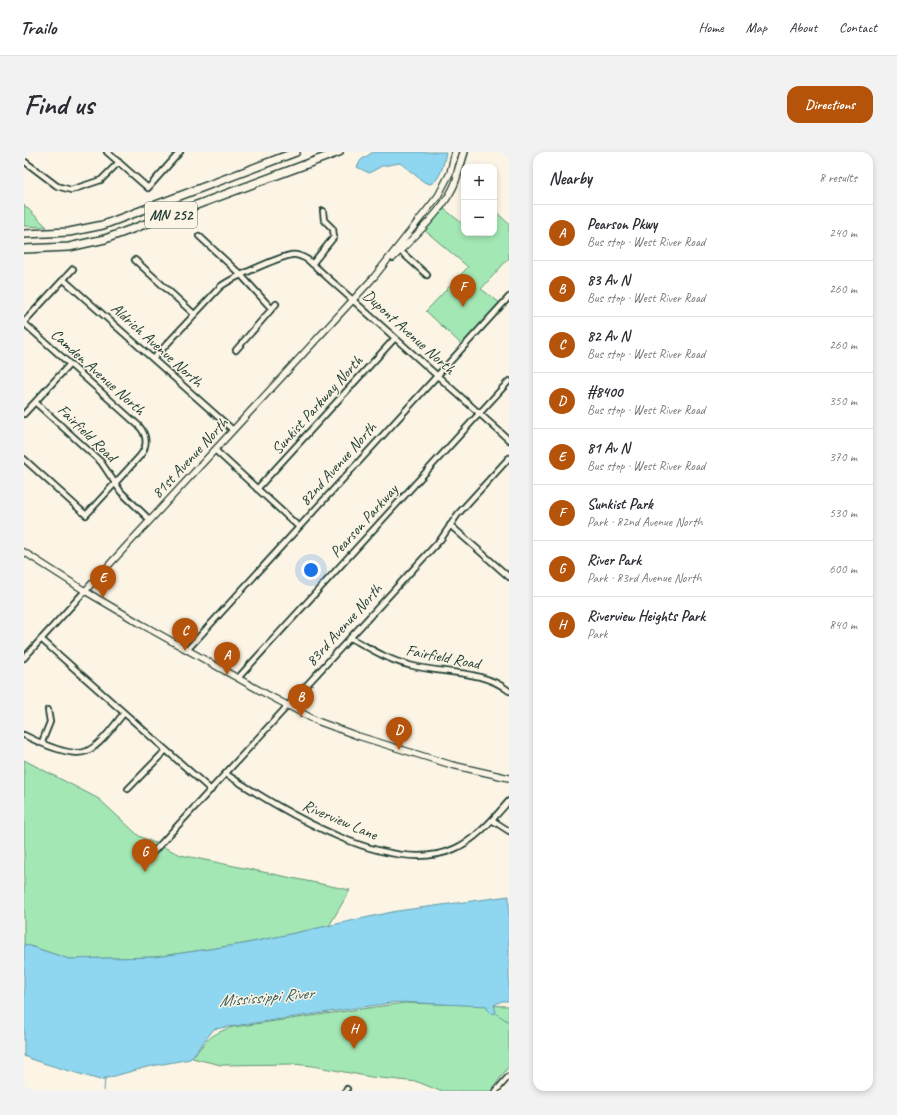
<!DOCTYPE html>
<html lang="en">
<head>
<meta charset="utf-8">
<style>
  :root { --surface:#fff; --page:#f2f2f3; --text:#2b2b33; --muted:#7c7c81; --line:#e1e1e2; --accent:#b45309 }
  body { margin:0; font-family:Caveat,sans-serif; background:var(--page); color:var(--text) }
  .controls { position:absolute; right:12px; top:12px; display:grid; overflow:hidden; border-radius:8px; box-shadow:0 2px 6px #0003 }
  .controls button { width:36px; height:36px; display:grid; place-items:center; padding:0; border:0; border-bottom:1px solid var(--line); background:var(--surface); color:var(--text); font:20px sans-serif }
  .you { position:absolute; left:287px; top:418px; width:14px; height:14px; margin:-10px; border:3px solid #fff; border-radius:50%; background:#1a73e8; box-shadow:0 0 0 6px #1a73e833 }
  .badge { display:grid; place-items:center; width:26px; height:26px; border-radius:50%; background:var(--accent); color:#fff; font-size:13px; font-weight:700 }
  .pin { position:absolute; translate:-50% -33px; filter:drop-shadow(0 1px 2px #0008) }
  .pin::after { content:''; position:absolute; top:21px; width:14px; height:12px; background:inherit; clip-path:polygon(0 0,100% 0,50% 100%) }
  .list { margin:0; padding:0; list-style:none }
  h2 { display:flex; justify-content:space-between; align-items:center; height:52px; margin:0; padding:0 16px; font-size:17px }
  h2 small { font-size:13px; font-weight:400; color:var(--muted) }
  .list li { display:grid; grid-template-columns:26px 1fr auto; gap:12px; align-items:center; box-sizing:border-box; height:56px; padding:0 16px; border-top:1px solid var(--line) }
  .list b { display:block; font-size:15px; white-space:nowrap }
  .list p { margin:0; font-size:13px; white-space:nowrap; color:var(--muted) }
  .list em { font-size:13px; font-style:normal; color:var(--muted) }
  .map { position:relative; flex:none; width:485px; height:939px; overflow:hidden; border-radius:12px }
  header { display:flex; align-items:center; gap:24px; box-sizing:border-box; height:56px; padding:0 20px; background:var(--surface); border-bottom:1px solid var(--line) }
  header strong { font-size:19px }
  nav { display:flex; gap:22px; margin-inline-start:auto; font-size:14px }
  .intro { display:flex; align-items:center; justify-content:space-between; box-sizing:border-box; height:96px; padding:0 24px }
  h1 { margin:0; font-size:28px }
  .button { padding:10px 18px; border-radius:12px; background:var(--accent); color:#fff; font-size:14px; font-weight:700 }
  main { display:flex; gap:24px; padding:0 24px }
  aside { flex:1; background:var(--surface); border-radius:12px; box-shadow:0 2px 6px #0003 }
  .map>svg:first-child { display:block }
</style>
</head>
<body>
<header>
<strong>Trailo</strong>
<nav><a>Home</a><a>Map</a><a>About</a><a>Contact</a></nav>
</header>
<div class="intro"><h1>Find us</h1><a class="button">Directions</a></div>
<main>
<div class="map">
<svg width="485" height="939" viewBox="0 0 485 939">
  <rect width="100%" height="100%" fill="#fcf5e5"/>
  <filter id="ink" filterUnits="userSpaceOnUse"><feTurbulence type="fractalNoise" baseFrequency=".025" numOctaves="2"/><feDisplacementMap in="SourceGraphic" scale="8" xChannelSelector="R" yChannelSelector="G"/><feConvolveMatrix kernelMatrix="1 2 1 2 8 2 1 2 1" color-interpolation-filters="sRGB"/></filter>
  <g filter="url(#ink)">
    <path fill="#a3e8b4" stroke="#619274" d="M0,53l23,22 -23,-1z
      M418,55l22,18v8h30v-23l15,14v34l-28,31 19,14 -38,42 -36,-34 42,-44 -46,-39z
      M0,608l75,39 40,37 42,19 169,35 -21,36 -86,18 -88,13 -86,2 -45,-15z
      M380,851l105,3v60l-18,25h-51l-22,-9 -47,-5 -58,-11 -20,-2 -72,1 -29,-7c15,-18 18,-24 41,-31z"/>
    <path fill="#8fd6f0" stroke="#6299a5" d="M349,0h73c-2,10 -5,29 -16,32l-6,-2 -24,-19 -18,3 -13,7 -12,-6 4,-7z
      M485,744v105h-7l-8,4 2,7 -3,2 -5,-3 -1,-5 -90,-4 -183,27 -24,30 -43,8 -47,13 -64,-19 -12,-5v-112l45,15 86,-2 88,-13 154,-33z"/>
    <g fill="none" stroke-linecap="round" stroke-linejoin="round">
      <path stroke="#6299a5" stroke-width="1" d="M471,861l14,9
        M80,939l1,-13"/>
      <defs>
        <path id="minor" d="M83,0l41,36 32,-36
          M0,9l33,25 14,4 30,-10 18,-18
          M175,84l42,39 30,33
          M374,97l29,26
          M111,108l59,54
          M288,112l22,-27 -1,-8 -9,-9 -1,-9
          M40,128l169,150
          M0,170l49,-53
          M0,171l115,103c8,9 9,20 1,30l-54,59 -62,-56
          M212,198l40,-46
          M129,207l67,-72c11,-9 57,-29 71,-32 6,-1 12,2 17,5l201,180
          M11,250l66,60 20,30 29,28
          M0,262l46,-50
          M191,298l84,77
          M233,337l138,-151
          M426,373l59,52
          M327,486c18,10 37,22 58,27 32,9 73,4 100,26
          M17,487l170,151
          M163,498l322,-353
          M0,506l61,-67
          M214,526l271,-297
          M0,583c14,7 48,23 63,16 15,-7 27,-26 37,-38
          M18,590l8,-20 -2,-12
          M202,622c55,35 162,104 228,75 23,-10 39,-30 55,-48
          M104,637l38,-39
          M468,668l17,11
          M122,708l295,-321 17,-25 51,-56
          M322,939l1,-2
          M472,939l13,-15"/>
        <path id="tertiary" d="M369,106c20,-20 62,-58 65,-86
          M0,400l61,39 56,33 127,71 49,26 41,15 94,29 57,13
          M61,439l289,-314 64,-81 12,-23 5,-21"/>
        <path id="trunk" d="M433,23l7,-23
          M0,82l45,-2 34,-7 193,-73
          M0,97l45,-2 36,-8 234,-87"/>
      </defs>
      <use href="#minor" stroke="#1f3d34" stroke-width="8"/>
      <use href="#tertiary" stroke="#1f3d34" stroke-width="8"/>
      <use href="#trunk" stroke="#1f3d34" stroke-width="10"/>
      <use href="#minor" stroke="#fcf5e5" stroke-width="4.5"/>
      <use href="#tertiary" stroke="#fcf5e5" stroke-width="5.5"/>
      <use href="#trunk" stroke="#fcf5e5" stroke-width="7"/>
    </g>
  </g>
  <g text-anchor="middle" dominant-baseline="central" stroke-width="3" stroke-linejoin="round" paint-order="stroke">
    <rect fill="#fcf5e5" stroke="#617469" stroke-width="1" x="121" y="50" width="52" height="26" rx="3"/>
    <g font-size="15" font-weight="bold" fill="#1f3d34">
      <text x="147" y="63">MN 252</text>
    </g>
    <g font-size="16" fill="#1f3d34" stroke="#fcf5e5">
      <text transform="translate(385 180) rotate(42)">Dupont Avenue North</text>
      <text transform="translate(133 193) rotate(42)">Aldrich Avenue North</text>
      <text transform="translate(74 220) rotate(42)">Camden Avenue North</text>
      <text transform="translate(293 253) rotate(-48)">Sunkist Parkway North</text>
      <text transform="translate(63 281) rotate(44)">Fairfield Road</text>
      <text transform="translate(166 306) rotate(-47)">81st Avenue North</text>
      <text transform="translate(314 312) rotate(-48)">82nd Avenue North</text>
      <text transform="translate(340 369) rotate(-48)">Pearson Parkway</text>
      <text transform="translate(320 473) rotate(-48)">83rd Avenue North</text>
      <text transform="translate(419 505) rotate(11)">Fairfield Road</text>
      <text transform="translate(316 668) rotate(23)">Riverview Lane</text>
    </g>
    <g font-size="17" font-style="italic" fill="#355c5a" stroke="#fcf5e5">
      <text transform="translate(242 845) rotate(-5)">Mississippi River</text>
    </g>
  </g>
</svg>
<div class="controls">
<button>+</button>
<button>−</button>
</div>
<div class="you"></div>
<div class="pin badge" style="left:203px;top:523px">A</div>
<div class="pin badge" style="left:277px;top:565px">B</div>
<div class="pin badge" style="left:161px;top:499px">C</div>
<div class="pin badge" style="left:375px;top:598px">D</div>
<div class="pin badge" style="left:79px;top:446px">E</div>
<div class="pin badge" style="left:439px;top:155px">F</div>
<div class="pin badge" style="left:121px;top:720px">G</div>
<div class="pin badge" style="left:330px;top:897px">H</div>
</div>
<aside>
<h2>Nearby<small>8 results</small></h2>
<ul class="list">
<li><span class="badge">A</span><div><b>Pearson Pkwy</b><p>Bus stop · West River Road</p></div><em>240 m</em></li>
<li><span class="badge">B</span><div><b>83 Av N</b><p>Bus stop · West River Road</p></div><em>260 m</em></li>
<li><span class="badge">C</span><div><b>82 Av N</b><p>Bus stop · West River Road</p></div><em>260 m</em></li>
<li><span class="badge">D</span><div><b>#8400</b><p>Bus stop · West River Road</p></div><em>350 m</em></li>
<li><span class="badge">E</span><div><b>81 Av N</b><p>Bus stop · West River Road</p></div><em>370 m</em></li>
<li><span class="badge">F</span><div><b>Sunkist Park</b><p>Park · 82nd Avenue North</p></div><em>530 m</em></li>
<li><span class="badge">G</span><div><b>River Park</b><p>Park · 83rd Avenue North</p></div><em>600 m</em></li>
<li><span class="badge">H</span><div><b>Riverview Heights Park</b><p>Park</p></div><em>840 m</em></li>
</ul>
</aside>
</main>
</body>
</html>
